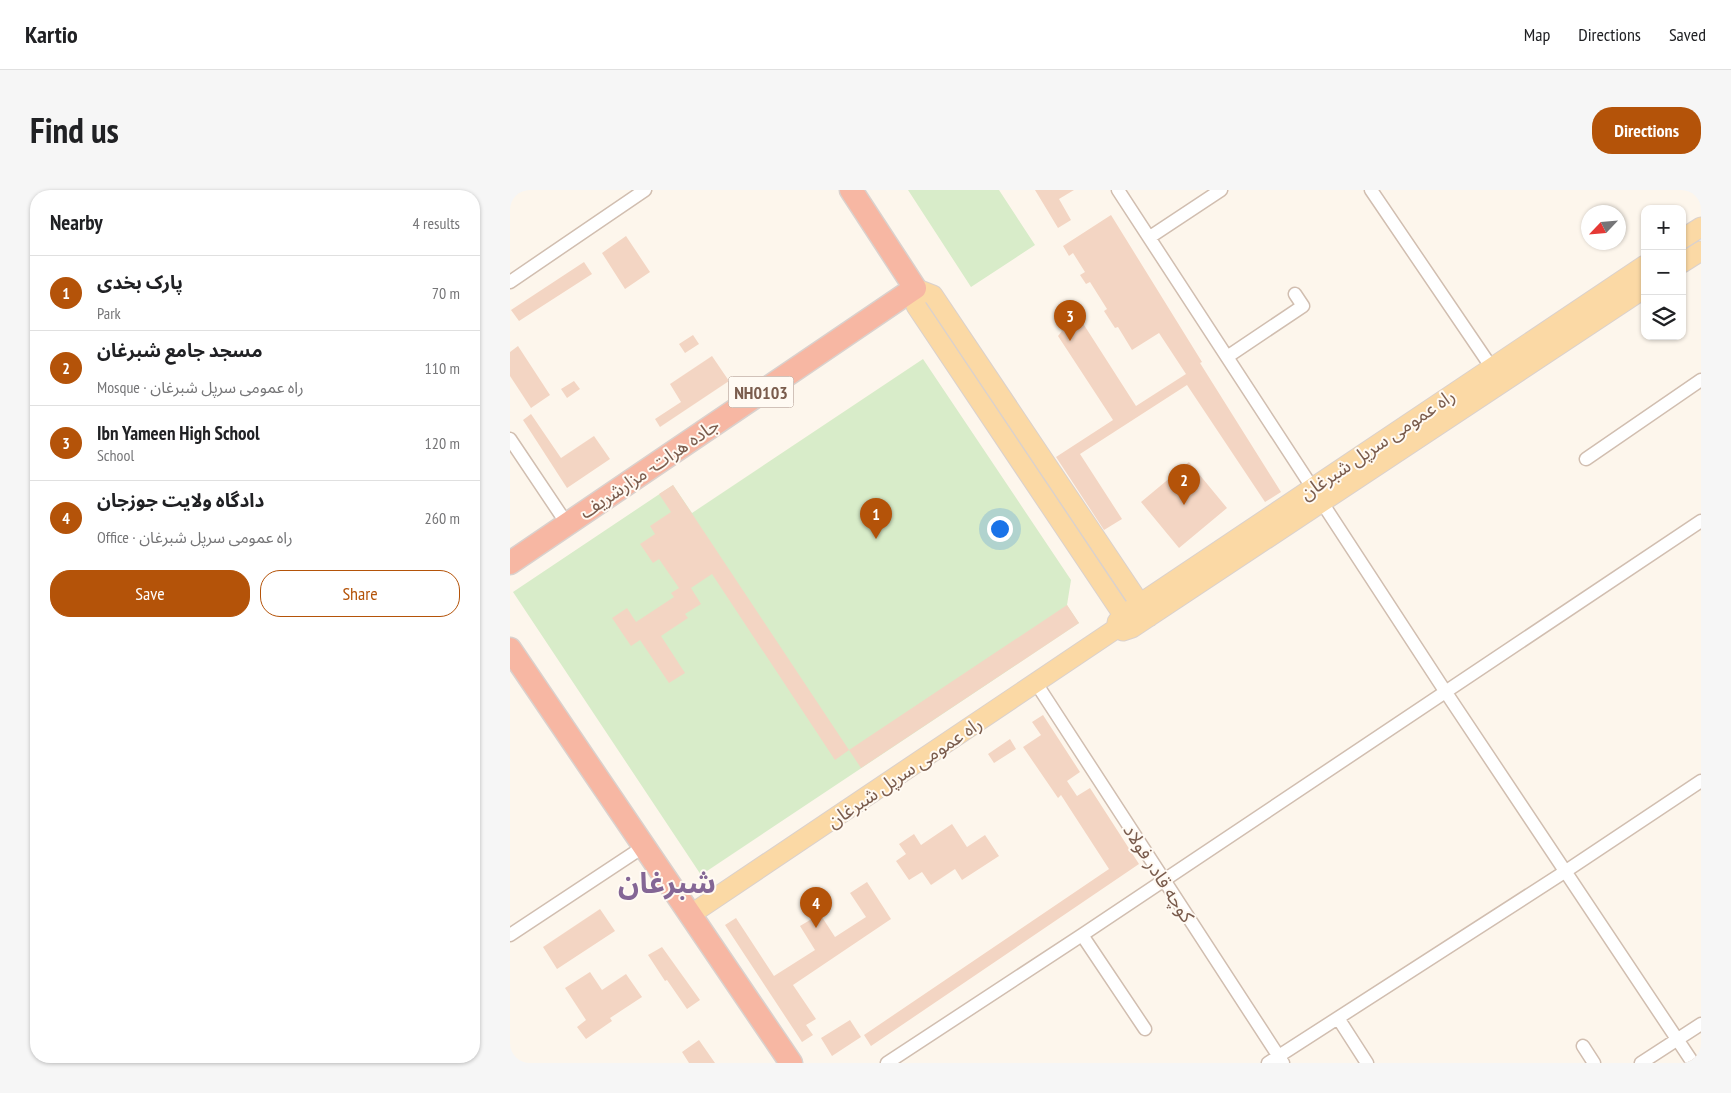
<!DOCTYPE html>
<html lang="en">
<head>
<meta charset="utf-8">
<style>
  :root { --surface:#fff; --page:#f6f6f6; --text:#202124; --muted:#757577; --line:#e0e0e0; --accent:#b45309 }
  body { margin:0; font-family:"PT Sans Narrow","Noto Sans Arabic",sans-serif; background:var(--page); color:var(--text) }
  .controls { position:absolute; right:15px; top:15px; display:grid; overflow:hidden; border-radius:10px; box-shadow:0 1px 4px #0004 }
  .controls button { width:45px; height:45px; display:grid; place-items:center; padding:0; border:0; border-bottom:1px solid var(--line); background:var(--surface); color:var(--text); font:25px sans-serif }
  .compass { position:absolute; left:1071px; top:15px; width:45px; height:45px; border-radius:50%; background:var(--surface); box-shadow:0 1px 4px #0004; rotate:244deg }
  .you { position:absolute; left:489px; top:338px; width:18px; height:18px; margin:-12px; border:4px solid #fff; border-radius:50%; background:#1a73e8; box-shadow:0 0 0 8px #1a73e833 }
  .badge { display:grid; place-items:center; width:32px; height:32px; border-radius:50%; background:var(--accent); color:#fff; font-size:16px; font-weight:700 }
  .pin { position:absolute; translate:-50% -41px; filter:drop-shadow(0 1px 2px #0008) }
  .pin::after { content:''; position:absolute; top:26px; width:18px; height:15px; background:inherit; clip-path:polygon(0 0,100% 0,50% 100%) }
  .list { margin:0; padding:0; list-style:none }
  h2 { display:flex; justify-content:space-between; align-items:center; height:65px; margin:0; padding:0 20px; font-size:21px }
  h2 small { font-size:16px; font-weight:400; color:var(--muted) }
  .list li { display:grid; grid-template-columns:32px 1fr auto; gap:15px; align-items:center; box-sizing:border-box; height:75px; padding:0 20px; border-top:1px solid var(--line) }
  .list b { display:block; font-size:19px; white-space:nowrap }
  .list p { margin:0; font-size:16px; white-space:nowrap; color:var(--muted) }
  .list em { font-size:16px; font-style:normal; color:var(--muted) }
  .actions { display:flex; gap:10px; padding:15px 20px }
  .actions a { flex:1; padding:11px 0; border:1px solid var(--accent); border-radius:20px; text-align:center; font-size:18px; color:var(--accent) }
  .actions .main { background:var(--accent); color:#fff }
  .icon { flex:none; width:28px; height:28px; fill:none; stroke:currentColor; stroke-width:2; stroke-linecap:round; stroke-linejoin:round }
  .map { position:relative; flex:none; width:1191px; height:873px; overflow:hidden; border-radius:20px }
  header { display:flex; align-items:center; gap:30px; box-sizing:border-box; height:70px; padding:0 25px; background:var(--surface); border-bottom:1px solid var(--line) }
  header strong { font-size:24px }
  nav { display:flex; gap:28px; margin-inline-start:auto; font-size:18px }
  .intro { display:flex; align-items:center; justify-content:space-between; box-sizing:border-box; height:120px; padding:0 30px }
  h1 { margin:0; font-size:35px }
  .button { padding:12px 22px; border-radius:20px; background:var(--accent); color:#fff; font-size:18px; font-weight:700 }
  main { display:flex; gap:30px; padding:0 30px }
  aside { flex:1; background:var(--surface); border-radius:20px; box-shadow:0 1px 4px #0004 }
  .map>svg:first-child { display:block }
</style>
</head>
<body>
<header>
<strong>Kartio</strong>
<nav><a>Map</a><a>Directions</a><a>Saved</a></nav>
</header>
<div class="intro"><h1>Find us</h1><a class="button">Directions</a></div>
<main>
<aside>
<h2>Nearby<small>4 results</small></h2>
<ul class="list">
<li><span class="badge">1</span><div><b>پارک بخدی</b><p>Park</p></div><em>70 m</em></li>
<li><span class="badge">2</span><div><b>مسجد جامع شبرغان</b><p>Mosque · راه عمومی سرپل شبرغان</p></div><em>110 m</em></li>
<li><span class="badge">3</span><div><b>Ibn Yameen High School</b><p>School</p></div><em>120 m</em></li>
<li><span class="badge">4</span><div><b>دادگاه ولایت جوزجان</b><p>Office · راه عمومی سرپل شبرغان</p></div><em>260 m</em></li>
</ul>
<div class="actions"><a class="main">Save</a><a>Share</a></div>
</aside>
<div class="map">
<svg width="1191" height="873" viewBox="0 0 1191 873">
  <rect width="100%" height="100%" fill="#fdf6ec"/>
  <path fill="#d8ecc9" d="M398,0h91l36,55 -64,42z
    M413,169l148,221 -4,25 12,18 -378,252 -188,-283 160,-107 19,28z"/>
  <path fill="#f3d5c3" d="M525,0h39l-15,9 12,21 -13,8z
    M601,25l91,147 -2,1 81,129 -16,10 -78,-117 -107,69 42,65 -18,11 -48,-73 57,-37 -55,-84 4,-5 -4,-5 19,-12 59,92 50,-32 -27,-41 -27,17 -14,-23 -3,1 -11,-17 3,-2 -17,-27 -4,2 -6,-9 5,-3 -12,-19 -4,3 -6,-10z
    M116,46l24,36 -25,17 -23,-36z
    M74,72l8,12 -73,47 -8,-11z
    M183,145l6,9 -14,9 -6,-9z
    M8,156l32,49 -19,13 -21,-32v-24z
    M202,166l17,25 -69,46 -5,-8 26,-17 -11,-18z
    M64,191l6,8 -13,9 -6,-9z
    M21,224l30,44 33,-22 16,23 -43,29 -44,-68z
    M679,272l38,46 -48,40 -38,-46z
    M163,295l176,265 -14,10 -123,-186 -21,14 10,16 -16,10 3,4 -27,18 24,37 -16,10 -29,-43 -9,6 -19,-28 15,-10 9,14 38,-25 -3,-4 8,-5 -20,-29 -6,4 -13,-19 15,-10 -5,-8 21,-14 -12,-18z
    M557,415l12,18 -218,145 -12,-18z
    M533,525l37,57 -13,9 10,15 13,-8 49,76 -268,182 -7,-11 245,-166 -48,-74 -3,3 -35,-51 18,-12 -9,-13z
    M500,549l6,10 -22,14 -6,-9z
    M442,634l15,23 18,-12 14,21 -37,24 -7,-11 -24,16 -9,-13 -13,8 -13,-19 10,-7 -7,-10 15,-10 7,11z
    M357,692l24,37 -98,66 23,34 -10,6 7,10 -11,7 -77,-117 11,-7 38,58 41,-26 -15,-24 20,-12 15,23 31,-20 -16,-24z
    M90,719l15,22 -58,38 -14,-22z
    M152,757l38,53 -13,9 -20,-29 -2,1 -17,-26z
    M80,782l12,18 24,-16 16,23 -32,21 2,3 -26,18 -9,-12 9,-7 -21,-32z
    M340,830l11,17 -29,19 -11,-18z
    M189,850l16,23h-26l-7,-11z"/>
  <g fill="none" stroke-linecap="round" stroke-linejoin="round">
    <defs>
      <path id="street" d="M608,0l327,501 248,372
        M861,0l125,184
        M640,47l71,-47
        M0,92l135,-92
        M717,167l76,-51 -8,-12
        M0,249l57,85
        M1076,269l115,-79
        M526,493l247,380
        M0,745l133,-88
        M572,745l63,94
        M828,828l29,45
        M1073,856l11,17
        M377,873l195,-128 619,-414
        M758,873l298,-192 135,-90
        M1131,873l60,-39"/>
      <path id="primary" d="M1172,49l19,-12
        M1172,73l19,-12
        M613,425l-207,-309 -1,-18 18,7 216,322
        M607,438v-6l6,-7 522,-350
        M607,438l6,3 9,-3 513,-340
        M180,725l427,-287"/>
      <path id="highway" d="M0,373l405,-275 -64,-98
        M0,459l281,414"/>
    </defs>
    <use href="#street" stroke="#d1beb0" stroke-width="15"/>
    <use href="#primary" stroke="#dad1cd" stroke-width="21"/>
    <use href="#highway" stroke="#dad1cd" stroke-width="25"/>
    <use href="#street" stroke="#fff" stroke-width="12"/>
    <use href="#primary" stroke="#fbd9a5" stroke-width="19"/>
    <use href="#highway" stroke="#f7b7a3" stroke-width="22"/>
  </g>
  <g text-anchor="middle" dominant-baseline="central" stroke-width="4" stroke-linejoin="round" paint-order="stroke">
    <rect fill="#fffaf3" stroke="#a28b7f" stroke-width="1" x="218.5" y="186.5" width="65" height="31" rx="4"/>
    <g font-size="18" font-weight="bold" fill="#7a5c4d">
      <text x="251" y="202">NH0103</text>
    </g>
    <g font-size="19" fill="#7a5c4d" stroke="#fffaf3">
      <text transform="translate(867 254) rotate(-34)">راه عمومی سرپل شبرغان</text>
      <text transform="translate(139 278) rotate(-34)">جاده هرات- مزارشریف</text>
      <text transform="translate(394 582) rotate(-34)">راه عمومی سرپل شبرغان</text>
      <text transform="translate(649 683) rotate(57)">کوچه قادر فولاد</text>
    </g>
    <g font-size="29" font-weight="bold" fill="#846695" stroke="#fffaf3">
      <text x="157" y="692">شبرغان</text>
    </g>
  </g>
</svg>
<div class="controls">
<button>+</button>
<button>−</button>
<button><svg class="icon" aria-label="layers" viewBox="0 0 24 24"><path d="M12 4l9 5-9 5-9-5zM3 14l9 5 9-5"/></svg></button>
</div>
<svg class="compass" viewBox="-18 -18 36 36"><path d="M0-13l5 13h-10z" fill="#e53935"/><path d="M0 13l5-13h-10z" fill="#757577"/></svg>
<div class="you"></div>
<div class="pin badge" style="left:366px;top:349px">1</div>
<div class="pin badge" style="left:674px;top:315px">2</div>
<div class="pin badge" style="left:560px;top:151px">3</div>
<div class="pin badge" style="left:306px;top:738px">4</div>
</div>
</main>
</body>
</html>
